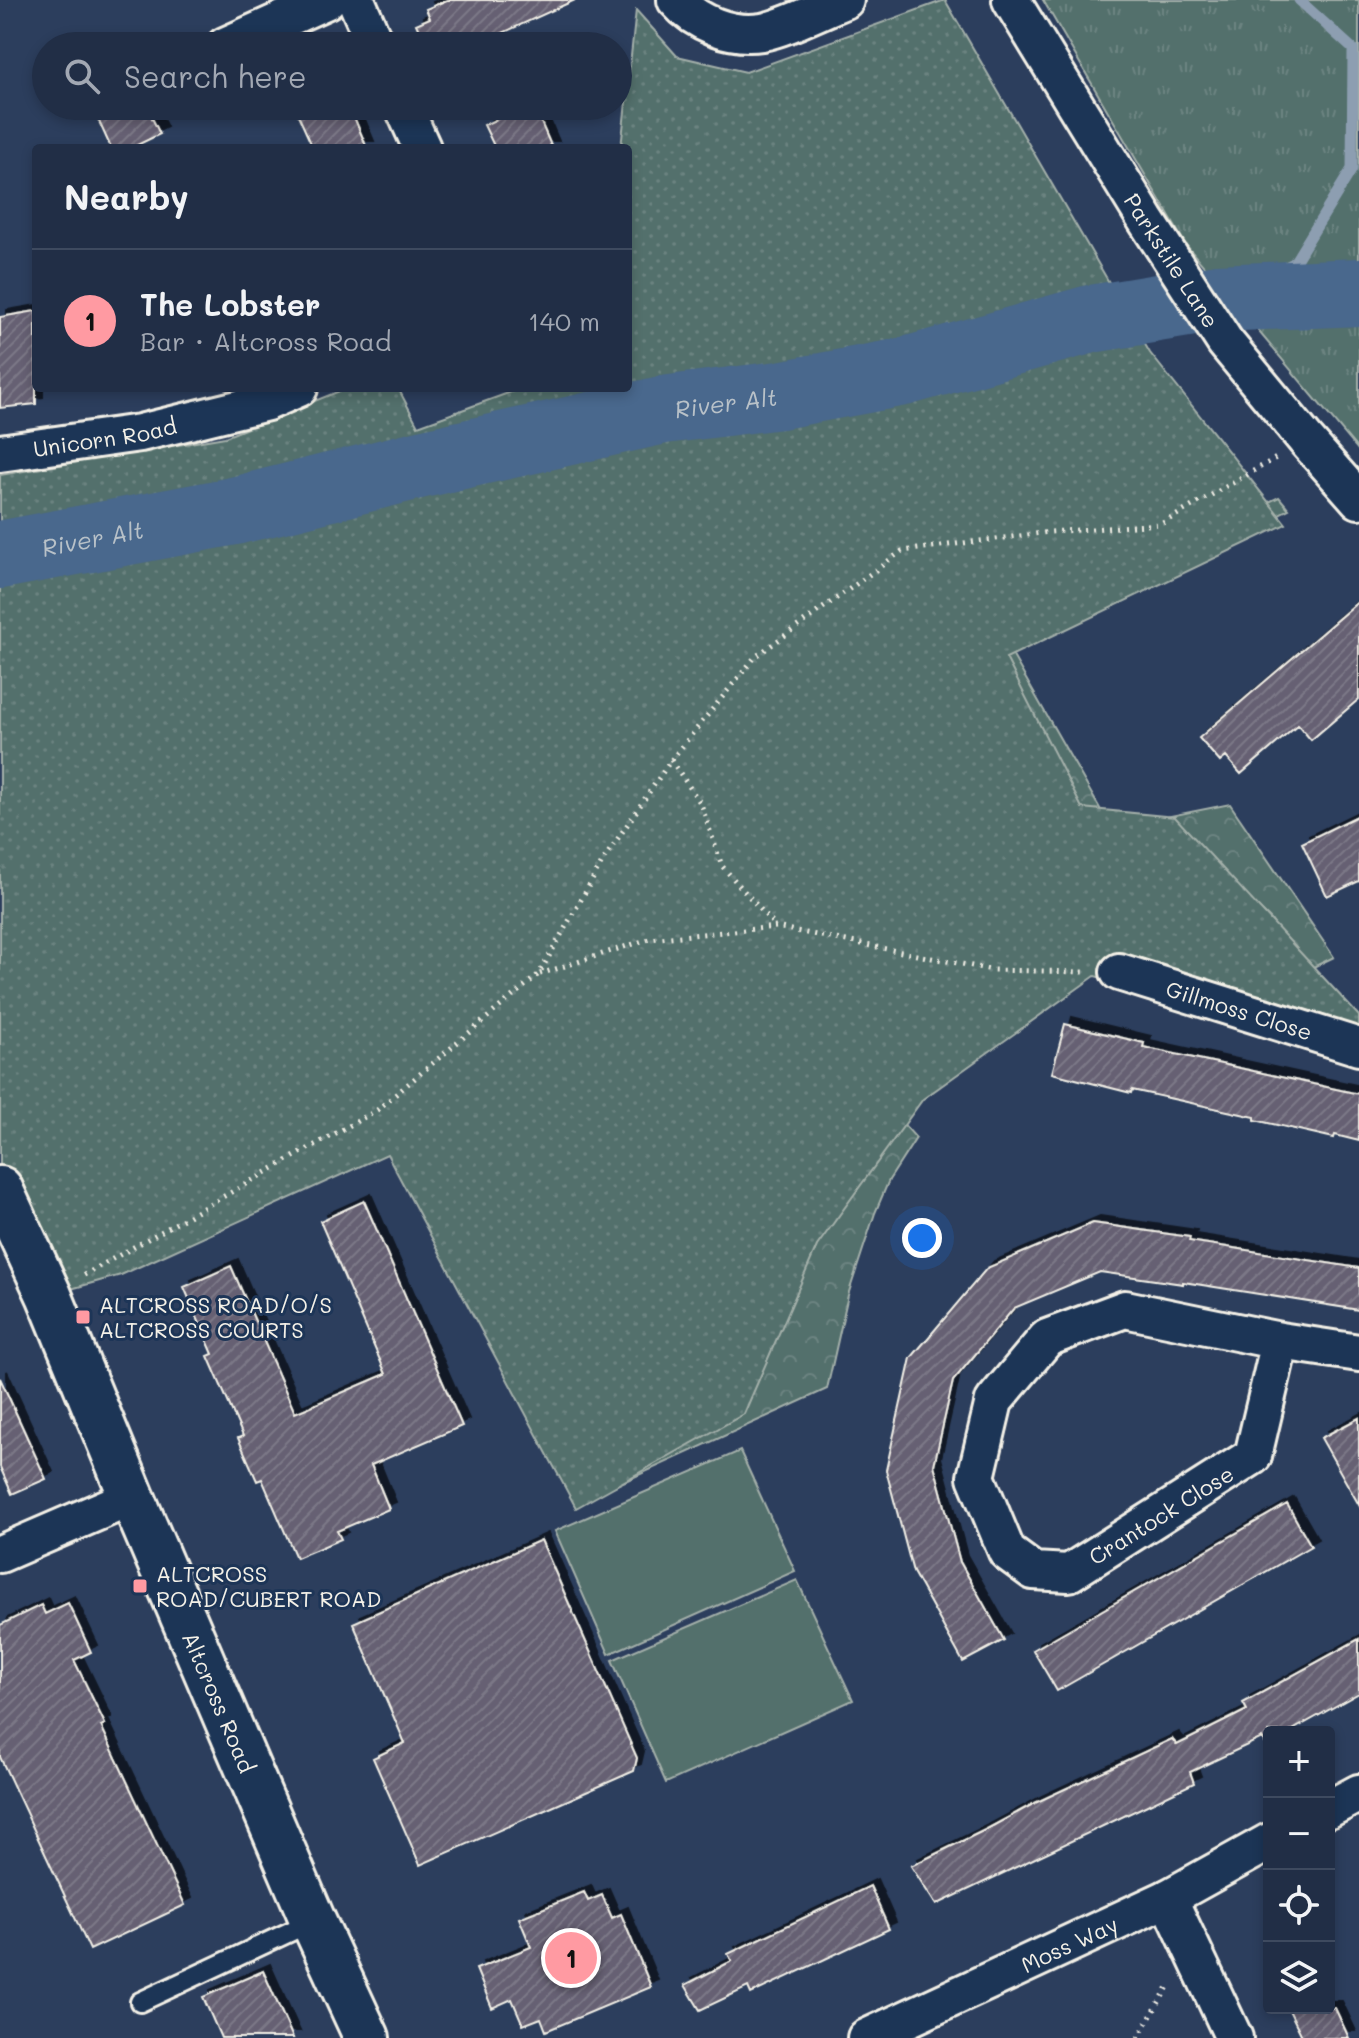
<!DOCTYPE html>
<html lang="en">
<head>
<meta charset="utf-8">
<style>
  :root { --surface:#212e46; --page:#2d3a51; --text:#f1f3f6; --muted:#a2a8b3; --line:#3e4a5f; --accent:#ff9aa2 }
  body { margin:0; font-family:Mali,sans-serif; background:var(--page); color:var(--text) }
  .controls { position:absolute; right:24px; bottom:24px; display:grid; overflow:hidden; border-radius:8px; box-shadow:0 4px 12px #0003 }
  .controls button { width:72px; height:72px; display:grid; place-items:center; padding:0; border:0; border-bottom:2px solid var(--line); background:var(--surface); color:var(--text); font:40px sans-serif }
  .you { position:absolute; left:922px; top:1238px; width:28px; height:28px; margin:-20px; border:6px solid #fff; border-radius:50%; background:#1a73e8; box-shadow:0 0 0 12px #1a73e833 }
  .badge { display:grid; place-items:center; width:52px; height:52px; border-radius:50%; background:var(--accent); color:#111; font-size:26px; font-weight:700 }
  .pin { position:absolute; translate:-50% -50%; border:4px solid #fff; box-shadow:0 2px 8px #0006 }
  .list { margin:0; padding:0; list-style:none }
  h2 { display:flex; justify-content:space-between; align-items:center; height:104px; margin:0; padding:0 32px; font-size:34px }
  h2 small { font-size:26px; font-weight:400; color:var(--muted) }
  .list li { display:grid; grid-template-columns:52px 1fr auto; gap:24px; align-items:center; box-sizing:border-box; height:144px; padding:0 32px; border-top:2px solid var(--line) }
  .list b { display:block; font-size:30px; white-space:nowrap }
  .list p { margin:0; font-size:26px; white-space:nowrap; color:var(--muted) }
  .list em { font-size:26px; font-style:normal; color:var(--muted) }
  .icon { flex:none; width:44px; height:44px; fill:none; stroke:currentColor; stroke-width:2; stroke-linecap:round; stroke-linejoin:round }
  .map { position:relative; flex:none; width:1359px; height:2038px; overflow:hidden }
  .search { position:absolute; background:var(--surface); box-shadow:0 4px 12px #0003; left:32px; top:32px; width:600px; height:88px; display:flex; align-items:center; gap:20px; box-sizing:border-box; padding:0 28px; border-radius:44px; color:var(--muted); font-size:30px }
  .panel { position:absolute; background:var(--surface); box-shadow:0 4px 12px #0003; left:32px; top:144px; width:600px; height:248px; border-radius:8px }
  .map>svg:first-child { display:block }
</style>
</head>
<body>
<div class="map">
<svg width="1359" height="2038" viewBox="0 0 1359 2038">
  <defs>
    <pattern id="grass-tufts" width="24" height="20" patternUnits="userSpaceOnUse" patternTransform="scale(2)"><rect width="24" height="20" fill="#536f6c"/><path d="M3 7l-1-3M5 7V3M7 7l1-3M15 17l-1-3M17 17v-4M19 17l1-3" fill="none" stroke="#6c8481"/></pattern>
    <pattern id="forest-crowns" width="20" height="18" patternUnits="userSpaceOnUse" patternTransform="scale(2)"><rect width="20" height="18" fill="#536f6c"/><path d="M2 6a3 3 0 1 1 6 0M12 15a3 3 0 1 1 6 0" fill="none" stroke="#6c8481"/></pattern>
    <pattern id="park-dots" width="8" height="8" patternUnits="userSpaceOnUse" patternTransform="scale(2)"><rect width="8" height="8" fill="#536f6c"/><path d="M2 2h.1M6 6h.1" fill="none" stroke="#6c8481" stroke-width="1.8" stroke-linecap="round"/></pattern>
    <pattern id="building-hatch" width="6" height="6" patternUnits="userSpaceOnUse" patternTransform="scale(2)"><rect width="6" height="6" fill="#666173"/><path d="M-1 1l2-2M0 6l6-6M5 7l2-2" fill="none" stroke="#7c7887"/></pattern>
    <filter id="shadow"><feDropShadow dx="7" dy="-7" stdDeviation="0" flood-color="#0009"/></filter>
  </defs>
  <rect width="100%" height="100%" fill="#2c3e5d"/>
  <filter id="ink" filterUnits="userSpaceOnUse"><feTurbulence type="fractalNoise" baseFrequency=".0125" numOctaves="2"/><feDisplacementMap in="SourceGraphic" scale="16" xChannelSelector="R" yChannelSelector="G"/><feConvolveMatrix kernelMatrix="1 2 1 2 8 2 1 2 1" color-interpolation-filters="sRGB"/></filter>
  <g filter="url(#ink)">
    <path fill="url(#grass-tufts)" stroke="#a4b0aa" stroke-width="2" d="M1043,0h316v451l-173,-206z"/>
    <path fill="url(#forest-crowns)" stroke="#a4b0aa" stroke-width="2" d="M1279,497l10,12 -279,142 101,177 119,-24 104,153 -31,15 -32,-52 -58,-57 -24,-7 -55,11 -73,-6 -42,-12 -21,-10 -23,-20 -15,-25 -10,-38 -3,-35 5,-38 19,-51 19,-27 22,-19 34,-19 37,-11 78,-13 6,9z
      M857,1072l59,66 -27,42 -14,33 -27,82 -21,94 -241,110z"/>
    <path fill="url(#park-dots)" stroke="#a4b0aa" stroke-width="2" d="M945,0l205,353 136,171 -280,134 76,150 93,9 184,199v31l-264,-71 -172,123 -106,147 -73,168 -168,94 -189,-354 -266,121 -72,20 -49,-106v-714l225,-38 122,-49h51l20,38 104,-38h106v-240h-7l15,-138 41,46 69,16z"/>
    <path fill="#536f6c" stroke="#a4b0aa" stroke-width="2" d="M740,1451l55,120 -186,83 -54,-123z
      M797,1580l56,120 -187,83 -54,-123z"/>
    <g fill="none" stroke-linecap="round" stroke-linejoin="round">
      <path stroke="#8d9eb1" stroke-width="11" d="M1218,298l76,-35 58,-94 1,-120 -54,-49"/>
      <path stroke="#48678d" stroke-width="68" id="s1" d="M0,555l234,-44 192,-48 237,-53 117,-15 123,-23 188,-53 127,-21 141,-6"/>
    </g>
    <path fill="url(#building-hatch)" stroke="#f4f1e8" stroke-width="2" filter="url(#shadow)" d="M447,0h128l-101,46h-48l-10,-22 14,-6 -4,-9z
      M92,106h54l14,28 -29,14h-20z
      M294,106h60v11l13,31h-54z
      M526,106h8l18,42h-57l-11,-23z
      M36,311v93l-36,4v-91z
      M1359,601v98l-48,41 -13,-15 -57,49 -15,-17 -6,5 -21,-24z
      M1359,815v66l-32,15 -25,-53z
      M1065,1024l79,19 -1,4 216,47v47l-24,-6 -1,3 -79,-18v-3l-123,-27 -1,3 -79,-20z
      M364,1201l98,225 -91,39 18,44 -52,22 4,8 -45,19 -34,-79 -5,2 -19,-43 5,-2 -35,-80 5,-2 -29,-67 47,-21 64,147 91,-39 -66,-153z
      M1093,1223l97,14 -1,4 170,27v42l-176,-28v2l-83,-12 -86,36 -61,73 -19,84 26,97 44,78 -41,22 -50,-90 -27,-102 25,-112 76,-90z
      M0,1378l46,101 -34,15 -12,-27z
      M1359,1418v87l-38,-67z
      M1287,1504l24,42 -254,145 -24,-41z
      M541,1540l96,218 -3,13 -214,94 -47,-107 32,-15 -52,-120z
      M68,1603l23,49 -17,8 31,64 -4,2 84,179 -95,45 -90,-193v-132l41,-20 4,9z
      M1359,1639v54l-70,39h-20v11l-3,2 -4,-7 -72,34 4,11 -258,122 -25,-39 76,-37 48,-26 137,-64 5,6 70,-35 -4,-7z
      M870,1886l19,43 -138,65 -3,-7 -48,23 -15,-25 47,-24 -4,-7z
      M584,1892l4,9 14,-6 10,23 9,-4 30,73 -105,44 -5,-13 -18,7 -11,-26 -20,9 -16,-39 55,-22 -12,-29z
      M263,1971l30,67h-72l-18,-41z
      M1288,2008h47l14,30h-46z"/>
    <g fill="none" stroke-linecap="round" stroke-linejoin="round">
      <defs>
        <path id="lane" d="M140,2002l173,-81"/>
        <g id="street">
          <path d="M356,0l20,46"/>
          <path d="M676,0c20,23 55,37 86,32 23,-4 59,-23 83,-32"/>
          <path id="s2" d="M1011,0l135,220 79,122 81,98 53,60"/>
          <path d="M225,46l102,-46"/>
          <path d="M403,106l19,42"/>
          <path id="s3" d="M0,453l140,-20 127,-31 32,-14"/>
          <path id="s4" d="M1119,972l240,75"/>
          <path d="M1280,1341l-27,115 -184,117 -36,-2 -26,-19 -31,-75 18,-76 53,-63 78,-29 155,32 79,12"/>
          <path d="M0,1554l132,-57"/>
          <path d="M1329,1809l30,-16"/>
          <path d="M1168,1898l66,140"/>
          <path id="s5" d="M866,2038l302,-140 101,-56"/>
        </g>
        <g id="secondary">
          <path id="s6" d="M0,1189l49,106 83,202 181,424 54,117"/>
        </g>
      </defs>
      <use href="#lane" stroke="#f4f1e8" stroke-width="24"/>
      <use href="#street" stroke="#f4f1e8" stroke-width="42"/>
      <use href="#secondary" stroke="#f4f1e8" stroke-width="50"/>
      <path stroke="#f4f1e8" stroke-width="5" stroke-dasharray="2 6" stroke-linecap="butt" d="M671,760l30,44 21,62 54,61
        M540,974l109,-35 127,-12 216,43 92,2
        M84,1275l293,-165 162,-136 65,-115 67,-99 84,-103 147,-106 148,-19 111,-8 115,-66
        M1138,2038l30,-51"/>
      <use href="#lane" stroke="#1d3557" stroke-width="18"/>
      <use href="#street" stroke="#1d3557" stroke-width="36"/>
      <use href="#secondary" stroke="#1d3557" stroke-width="44"/>
    </g>
  </g>
  <g fill="#ff9aa2" stroke="#1d3557" stroke-width="3">
    <rect x="75" y="1309" width="16" height="16" rx="4"/>
    <rect x="132" y="1578" width="16" height="16" rx="4"/>
  </g>
  <g text-anchor="middle" dominant-baseline="central" stroke-width="6" stroke-linejoin="round" paint-order="stroke">
    <g font-size="22" fill="#f4f1e8" stroke="#1d3557">
      <text stroke="none"><textPath href="#s2" startOffset="306">Parkstile Lane</textPath></text>
      <text stroke="none"><textPath href="#s3" startOffset="106">Unicorn Road</textPath></text>
      <text stroke="none"><textPath href="#s4" startOffset="126">Gillmoss Close</textPath></text>
      <text transform="translate(1161 1515) rotate(-32)">Crantock Close</text>
      <text stroke="none"><textPath href="#s6" startOffset="558">Altcross Road</textPath></text>
      <text stroke="none"><textPath href="#s5" startOffset="224">Moss Way</textPath></text>
    </g>
    <g font-size="22" fill="#f4f1e8" stroke="#1d3557" text-anchor="start">
      <text x="99" y="1304">ALTCROSS ROAD/O/S<tspan x="99" dy="25">ALTCROSS COURTS</tspan></text>
      <text x="156" y="1573">ALTCROSS<tspan x="156" dy="25">ROAD/CUBERT ROAD</tspan></text>
    </g>
    <g font-size="24" font-style="italic" fill="#b8c1c8" stroke="#1d3557">
      <text stroke="none"><textPath href="#s1" startOffset="742">River Alt</textPath></text>
      <text stroke="none"><textPath href="#s1" startOffset="94">River Alt</textPath></text>
    </g>
  </g>
</svg>
<div class="controls">
<button>+</button>
<button>−</button>
<button><svg class="icon" aria-label="locate" viewBox="0 0 24 24"><circle cx="12" cy="12" r="6"/><path d="M12 2v4M12 18v4M2 12h4M18 12h4"/></svg></button>
<button><svg class="icon" aria-label="layers" viewBox="0 0 24 24"><path d="M12 4l9 5-9 5-9-5zM3 14l9 5 9-5"/></svg></button>
</div>
<div class="you"></div>
<div class="pin badge" style="left:571px;top:1958px">1</div>
<div class="search"><svg class="icon" aria-label="search" viewBox="0 0 24 24"><circle cx="10" cy="10" r="6"/><path d="M15 15l6 6"/></svg>Search here</div>
<section class="panel">
<h2>Nearby<small></small></h2>
<ul class="list">
<li><span class="badge">1</span><div><b>The Lobster</b><p>Bar · Altcross Road</p></div><em>140 m</em></li>
</ul>
</section>
</div>
</body>
</html>
